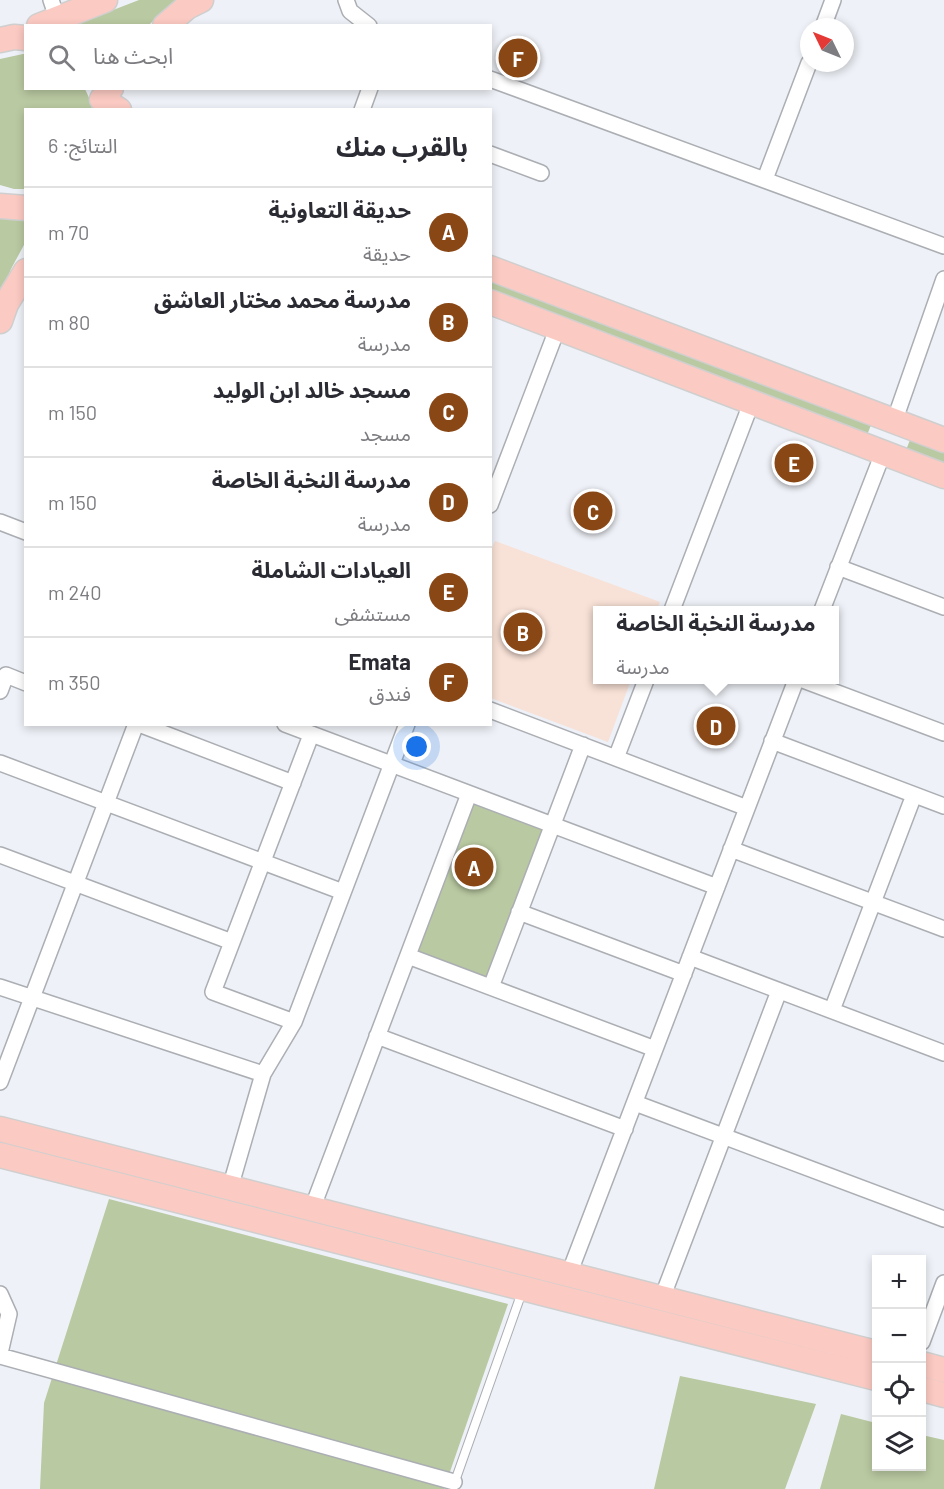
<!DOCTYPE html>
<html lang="ar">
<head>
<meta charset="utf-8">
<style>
  :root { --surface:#fff; --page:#f7f7f7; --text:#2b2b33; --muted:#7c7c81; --line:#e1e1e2; --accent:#894716 }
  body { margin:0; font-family:Barlow,"Noto Sans Arabic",sans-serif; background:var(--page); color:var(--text); direction:rtl }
  .controls { position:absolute; right:18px; bottom:18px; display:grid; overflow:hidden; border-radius:0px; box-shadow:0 3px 9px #0003 }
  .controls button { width:54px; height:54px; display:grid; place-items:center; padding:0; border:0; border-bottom:2px solid var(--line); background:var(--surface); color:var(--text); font:30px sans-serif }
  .compass { position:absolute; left:800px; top:18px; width:54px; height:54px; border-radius:50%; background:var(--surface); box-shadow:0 3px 9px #0003; rotate:313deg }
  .you { position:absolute; left:417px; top:747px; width:21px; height:21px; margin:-15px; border:4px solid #fff; border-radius:50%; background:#1a73e8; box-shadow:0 0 0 9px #1a73e833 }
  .badge { display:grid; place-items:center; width:39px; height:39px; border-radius:50%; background:var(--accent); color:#fff; font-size:20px; font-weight:700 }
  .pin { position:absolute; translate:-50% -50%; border:3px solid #fff; box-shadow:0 2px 6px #0006 }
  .popup { position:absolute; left:593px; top:606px; width:246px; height:78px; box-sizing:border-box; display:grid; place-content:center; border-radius:0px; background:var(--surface); filter:drop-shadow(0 2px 4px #0005); font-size:20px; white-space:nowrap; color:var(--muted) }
  .popup b { font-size:22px; color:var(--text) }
  .popup::after { content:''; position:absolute; left:50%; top:100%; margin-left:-12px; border:12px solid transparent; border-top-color:var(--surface) }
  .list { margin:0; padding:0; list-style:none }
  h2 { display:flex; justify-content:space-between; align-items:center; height:78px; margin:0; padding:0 24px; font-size:26px }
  h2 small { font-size:20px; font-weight:400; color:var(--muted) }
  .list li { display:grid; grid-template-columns:39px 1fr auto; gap:18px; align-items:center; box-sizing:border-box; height:90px; padding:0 24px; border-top:2px solid var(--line) }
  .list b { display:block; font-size:22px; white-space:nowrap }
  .list p { margin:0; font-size:20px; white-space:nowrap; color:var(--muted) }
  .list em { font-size:20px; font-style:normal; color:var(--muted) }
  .icon { flex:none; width:33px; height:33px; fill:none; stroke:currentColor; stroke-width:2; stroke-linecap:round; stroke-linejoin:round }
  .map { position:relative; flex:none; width:944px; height:1489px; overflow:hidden; direction:ltr }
  .search { position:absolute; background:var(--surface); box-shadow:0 3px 9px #0003; left:24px; top:24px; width:468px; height:66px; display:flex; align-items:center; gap:15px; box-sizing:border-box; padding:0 21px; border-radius:0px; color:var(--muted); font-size:22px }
  .panel { position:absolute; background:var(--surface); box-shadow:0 3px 9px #0003; left:24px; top:108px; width:468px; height:618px; border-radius:0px; direction:rtl }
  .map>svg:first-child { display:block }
</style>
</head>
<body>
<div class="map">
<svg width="944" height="1489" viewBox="0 0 944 1489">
  <rect width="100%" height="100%" fill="#eef1f7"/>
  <path fill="#f8e1d6" d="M495,541l165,61 -3,8h-59v70h33l-23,62 -117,-44 -1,-146z"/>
  <path fill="#b9c9a1" d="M139,0h46l-32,21 -4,4 -77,1z
    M23,54h2l1,34 59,1 6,13 1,7 -66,1 -1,79h-11l-14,-4v-126z
    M0,217l11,3h15l-1,23 -14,26 -11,27z
    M490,277l381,148 -4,10 -376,-144z
    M910,440l34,13v12l-38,-15z
    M469,794l83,31 -61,162 -83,-31z
    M109,1199l399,105 -64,185h-404l4,-86z
    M680,1376l136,28 -31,85h-131z
    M841,1414l35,9v43h46v-31l22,5v49h-124z"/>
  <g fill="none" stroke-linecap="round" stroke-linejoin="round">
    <defs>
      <path id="lane" d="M454,1484l68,-192"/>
      <path id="street" d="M51,0l6,18
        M346,0l4,11 19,15
        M823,27l10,-27
        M490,79l454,167
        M362,110l8,-22
        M490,154l51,19
        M765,179l44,-116
        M894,422l50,-143
        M490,505l68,-178
        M0,522l26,10
        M838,567l106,40
        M672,610l80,-209
        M822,610l61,-157
        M803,680l141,53
        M0,691l6,-16 20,8
        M490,710l257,98
        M139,724l154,59
        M285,724l432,163
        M772,741l172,65
        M616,758l30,-78
        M0,763l343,129
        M731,849l213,80
        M0,855l232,87
        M519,912l165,62
        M408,956l247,93
        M690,957l254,96
        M0,987l263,87
        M491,987l92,-242
        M832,1010l82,-215
        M294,1022l-81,-30 98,-257
        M377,1036l248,93
        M0,1082l136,-358
        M635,1103l309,116
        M230,1188l33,-114 31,-52 113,-298
        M312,1209l157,-415
        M569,1274l227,-594
        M0,1294l9,20 -9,39
        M662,1298l117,-307
        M922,1342l22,-59
        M0,1356l454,126"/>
      <path id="primary" d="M39,26l66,-26
        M165,26l22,-19 14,-7
        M0,40l14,-3 12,1
        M111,88l-9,11 17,11
        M0,206l26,2
        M490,268l454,172
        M490,302l454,174
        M0,321l6,-17 20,-33
        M0,1129l876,224
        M0,1155l876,223
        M922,1364l22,6
        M922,1389l22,6"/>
    </defs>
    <use href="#lane" stroke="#abaeb3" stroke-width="10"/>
    <use href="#street" stroke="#abaeb3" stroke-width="18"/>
    <use href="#primary" stroke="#cfcfcf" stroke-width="27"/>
    <use href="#lane" stroke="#fff" stroke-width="8"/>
    <use href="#street" stroke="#fff" stroke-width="15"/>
    <use href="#primary" stroke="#fbcac2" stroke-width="24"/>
  </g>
</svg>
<div class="controls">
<button>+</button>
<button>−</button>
<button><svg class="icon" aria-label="locate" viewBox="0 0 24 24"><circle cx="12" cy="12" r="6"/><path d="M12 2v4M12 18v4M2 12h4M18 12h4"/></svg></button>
<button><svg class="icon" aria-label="layers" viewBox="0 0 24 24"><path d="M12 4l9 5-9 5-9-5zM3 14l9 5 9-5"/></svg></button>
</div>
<svg class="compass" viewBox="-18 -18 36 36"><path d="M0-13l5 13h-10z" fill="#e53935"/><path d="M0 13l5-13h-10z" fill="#7c7c81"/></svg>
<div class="you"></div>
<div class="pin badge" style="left:474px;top:867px">A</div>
<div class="pin badge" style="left:523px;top:632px">B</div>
<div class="pin badge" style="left:593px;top:511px">C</div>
<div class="pin badge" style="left:716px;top:726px">D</div>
<div class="popup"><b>مدرسة النخبة الخاصة</b>مدرسة</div>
<div class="pin badge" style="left:794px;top:463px">E</div>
<div class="pin badge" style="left:518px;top:58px">F</div>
<div class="search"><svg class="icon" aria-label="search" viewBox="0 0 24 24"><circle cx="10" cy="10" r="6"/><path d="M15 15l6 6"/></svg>ابحث هنا</div>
<section class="panel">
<h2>بالقرب منك<small>النتائج: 6</small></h2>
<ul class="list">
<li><span class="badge">A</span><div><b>حديقة التعاونية</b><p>حديقة</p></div><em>70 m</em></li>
<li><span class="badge">B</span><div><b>مدرسة محمد مختار العاشق</b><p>مدرسة</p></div><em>80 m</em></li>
<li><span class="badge">C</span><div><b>مسجد خالد ابن الوليد</b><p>مسجد</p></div><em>150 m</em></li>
<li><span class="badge">D</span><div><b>مدرسة النخبة الخاصة</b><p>مدرسة</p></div><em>150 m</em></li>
<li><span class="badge">E</span><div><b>العيادات الشاملة</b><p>مستشفى</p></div><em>240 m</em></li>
<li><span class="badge">F</span><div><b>Emata</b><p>فندق</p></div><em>350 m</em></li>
</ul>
</section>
</div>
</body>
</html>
